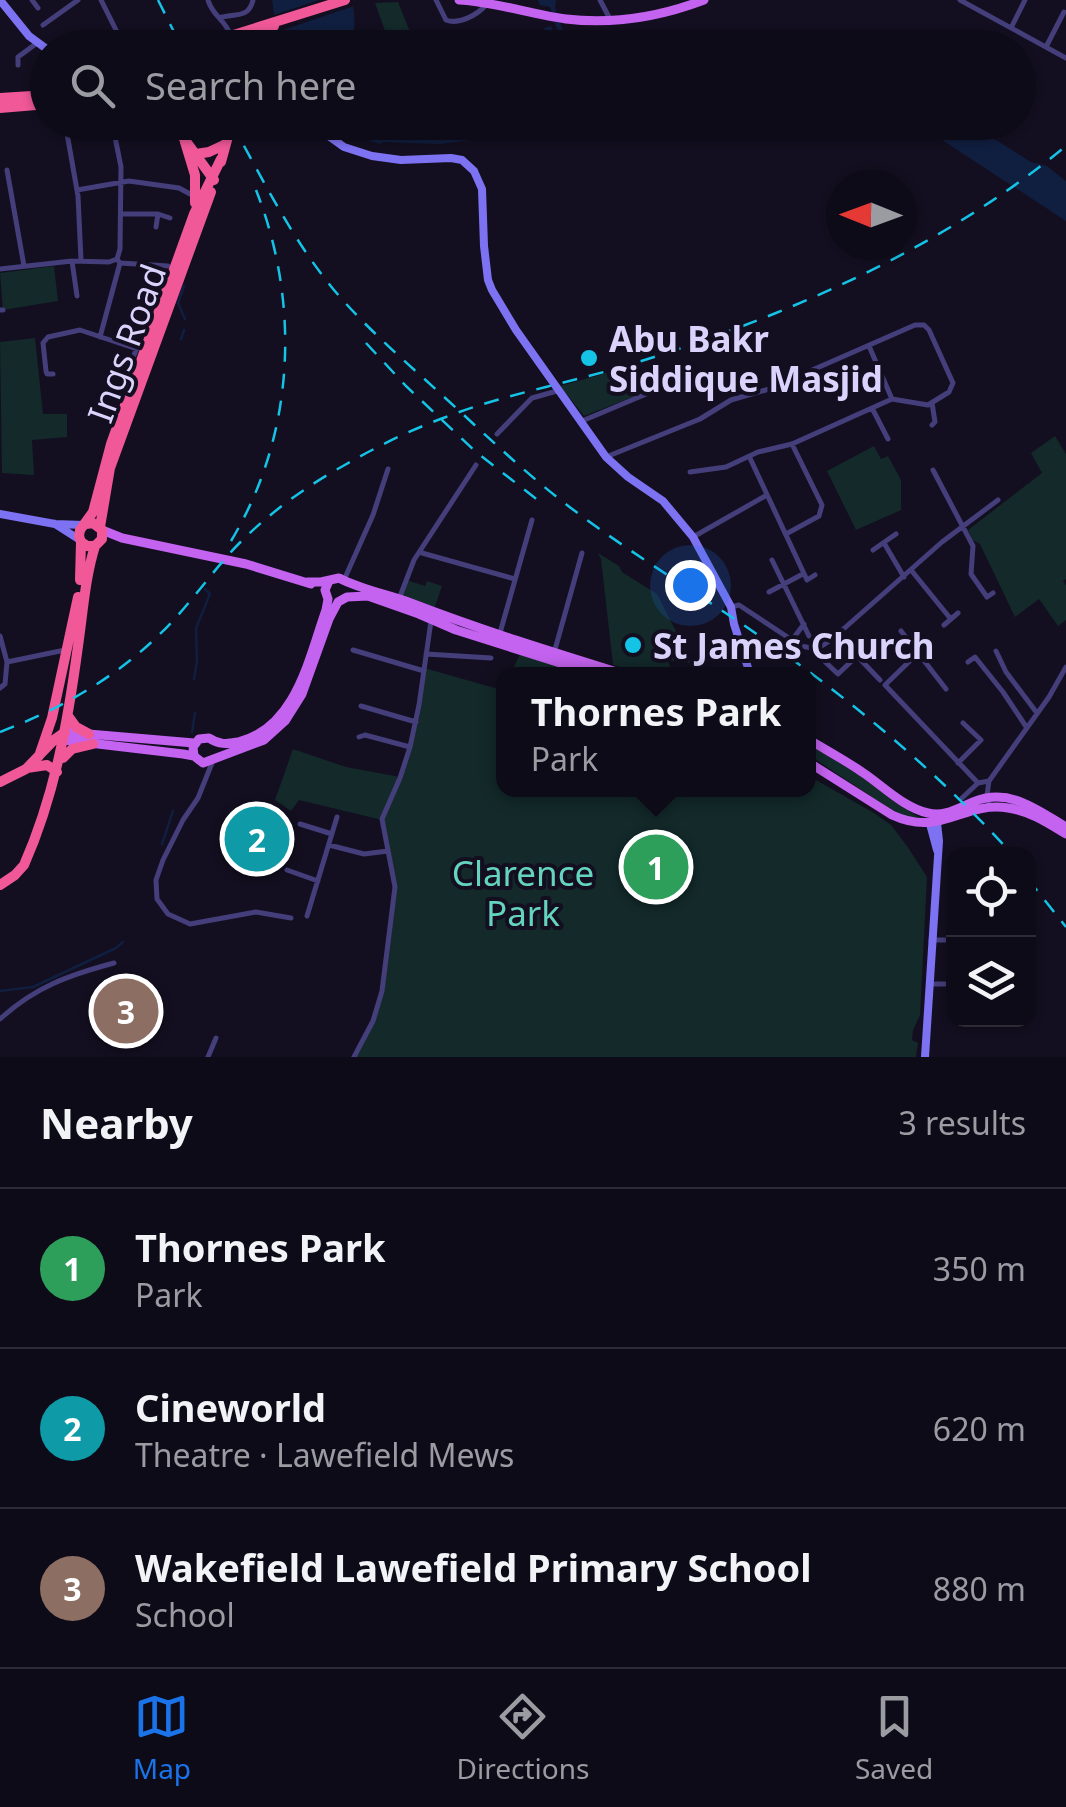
<!DOCTYPE html>
<html lang="en">
<head>
<meta charset="utf-8">
<style>
  :root { --surface:#0e0b18; --page:#1c1925; --text:#f1f3f6; --muted:#9b9ba2; --line:#2e2b37; --accent:#1a73e8 }
  body { margin:0; font-family:"Noto Sans",sans-serif; background:var(--page); color:var(--text) }
  .controls { position:absolute; right:30px; bottom:30px; display:grid; overflow:hidden; border-radius:20px; box-shadow:0 2px 8px #0004 }
  .controls button { width:90px; height:90px; display:grid; place-items:center; padding:0; border:0; border-bottom:2px solid var(--line); background:var(--surface); color:var(--text); font:50px sans-serif }
  .compass { position:absolute; left:826px; top:170px; width:90px; height:90px; border-radius:50%; background:var(--surface); box-shadow:0 2px 8px #0004; rotate:271deg }
  .you { position:absolute; left:690px; top:585px; width:35px; height:35px; margin:-25px; border:8px solid #fff; border-radius:50%; background:#1a73e8; box-shadow:0 0 0 15px #1a73e833 }
  .badge { display:grid; place-items:center; width:65px; height:65px; border-radius:50%; background:var(--accent); color:#fff; font-size:32px; font-weight:700 }
  .pin { position:absolute; translate:-50% -50%; border:5px solid #fff; box-shadow:0 2px 10px #0006 }
  .popup { position:absolute; left:496px; top:667px; width:320px; height:130px; box-sizing:border-box; display:grid; place-content:center; border-radius:20px; background:var(--surface); filter:drop-shadow(0 2px 8px #0005); font-size:32px; white-space:nowrap; color:var(--muted) }
  .popup b { font-size:38px; color:var(--text) }
  .popup::after { content:''; position:absolute; left:50%; top:100%; margin-left:-20px; border:20px solid transparent; border-top-color:var(--surface) }
  .list { margin:0; padding:0; list-style:none }
  h2 { display:flex; justify-content:space-between; align-items:center; height:130px; margin:0; padding:0 40px; font-size:42px }
  h2 small { font-size:32px; font-weight:400; color:var(--muted) }
  .list li { display:grid; grid-template-columns:65px 1fr auto; gap:30px; align-items:center; box-sizing:border-box; height:160px; padding:0 40px; border-top:2px solid var(--line) }
  .list b { display:block; font-size:38px; white-space:nowrap }
  .list p { margin:0; font-size:32px; white-space:nowrap; color:var(--muted) }
  .list em { font-size:32px; font-style:normal; color:var(--muted) }
  .icon { flex:none; width:55px; height:55px; fill:none; stroke:currentColor; stroke-width:2; stroke-linecap:round; stroke-linejoin:round }
  .map { position:relative; flex:none; width:1066px; height:1057px; overflow:hidden }
  .search { position:absolute; background:var(--surface); box-shadow:0 2px 8px #0004; left:30px; right:30px; top:30px; height:110px; display:flex; align-items:center; gap:25px; box-sizing:border-box; padding:0 35px; border-radius:55px; color:var(--muted); font-size:38px }
  .sheet { height:610px; background:var(--surface) }
  nav { display:flex; justify-content:space-around; align-items:center; box-sizing:border-box; height:140px; border-top:2px solid var(--line); background:var(--surface); font-size:28px; color:var(--muted) }
  nav a { display:grid; justify-items:center; gap:5px }
  nav .on { color:var(--accent) }
  .map>svg:first-child { display:block }
</style>
</head>
<body>
<div class="map">
<svg width="1066" height="1057" viewBox="0 0 1066 1057">
  <rect width="100%" height="100%" fill="#130f20"/>
  <path fill="#13292a" d="M398,2l18,45h-25l-16,-44z
    M54,266l4,35 -55,9 -3,-37z
    M35,338l8,76h24v23l-35,3 2,35 -32,-2 -2,-131z
    M631,366l9,28 -56,22 -24,-30z
    M1055,436l11,18v125l-3,2 3,4v35l-8,6 -19,-27 -24,18 -35,-73 -7,-4 -5,-10 74,-57 -11,-20z
    M874,446l7,13 7,-3 13,24v30l-45,20 -29,-59z
    M598,553l21,13 3,6 35,22 35,69 -24,-3 4,14h-27l-32,-9 -12,-106z
    M406,580l19,6 2,-5 15,5 -9,26 -34,-13z
    M522,651l29,10 19,13h-60z
    M424,668l78,22 1,-2v102h305l1,-14 65,37 17,12 16,21 20,31 -7,138 -7,15 -1,10 6,3 -2,14h-562l23,-45 18,-125 -13,-67 -83,-20 -8,11 -16,-11 18,-51 53,18 54,10 10,-30z
    M808,743l54,33 35,27 26,17 -24,-5 -90,-60z"/>
  <path fill="#101e3f" d="M272,0h80c4,16 1,30 3,46l-3,2 -73,-1z
    M538,0h18l-1,8 8,23 5,1 5,15h-22l-7,-19 7,-2 3,7h4l-8,-26 -10,-2z
    M329,123h258l-42,4 -28,7 -77,10 -57,-2 -3,2 -33,-11z
    M908,123h61l62,39 16,4 19,15v40l-127,-83z"/>
  <path fill="#130f20" d="M319,0h37l1,5 -83,28 -3,-17z"/>
  <g fill="none" stroke-linecap="round" stroke-linejoin="round">
    <path stroke="#101e3f" stroke-width="2.5" d="M241,130l2,-8
      M184,286l-6,17 7,16
      M181,339l3,-9
      M194,679l3,-18 -1,-33 14,-34 -5,-5
      M192,732l3,-19
      M162,844l11,-33
      M0,991l33,-4 83,-39 7,-6"/>
    <path stroke="#443e7b" stroke-width="5" d="M32,0l6,8
      M101,0l24,48
      M208,0c4,15 17,20 22,34
      M436,0l10,20c13,5 31,-5 40,-15
      M600,0l10,19
      M960,0l106,58
      M219,18c15,-5 30,1 34,-18
      M43,25l35,-25
      M1011,28l14,-28
      M1046,47l18,-35
      M78,48l4,-6
      M18,65v-8l19,-14
      M65,122l13,74 3,64
      M112,122l9,45 -1,82 -3,10
      M7,170l17,96
      M77,190l52,-9 50,7 13,7
      M121,214h37l12,4
      M156,227l2,-13
      M72,261l5,35
      M0,269l72,-8 37,1 8,-3 3,4 48,3
      M0,310h3
      M100,337l20,-74
      M869,346l23,53
      M134,355l5,-12
      M53,374h-6l-1,-3 -3,-28 5,-6 32,-7 57,19
      M932,403l3,19 -3,3
      M872,408l16,31
      M582,421l88,-37 -2,-5
      M497,434l35,-36 25,-7
      M749,456l58,124 8,-5
      M606,457l94,-38 31,-19 38,-11 146,-64h9l5,5 24,53 -4,9 -21,13 -36,-6 -100,45 -34,8 -32,15 -36,5
      M933,470l40,76 -2,28 16,23 6,-4
      M786,534l33,-18 3,-11 -30,-61
      M693,537l74,-42
      M884,543l20,34
      M873,550l23,-16
      M422,553l93,26
      M772,560l37,76
      M911,570l39,48
      M344,580l29,-65 15,-46
      M769,592l32,-17
      M399,599l15,-39 62,-95
      M731,607l8,-2 62,41 16,3 14,-9 111,-98 56,-42
      M944,625l14,-12
      M901,631l45,58
      M500,633l32,-113
      M0,636l7,26
      M792,640l12,-16
      M817,649l2,7 19,18 19,-18 23,24
      M353,650l71,21
      M996,651l10,21 31,41
      M554,653l28,-100
      M918,653l-33,32 93,98 11,-2
      M426,654l65,4
      M968,662l7,-5 28,35 24,36
      M0,688l5,-4 2,-22 58,-12
      M361,706l55,16
      M359,737l6,-2 45,12
      M212,763l-14,35 -15,22 -20,40 -7,20 1,19 11,15 22,10 66,-12 35,6
      M958,763l23,-23 -18,-17
      M962,798l16,-15
      M990,807l-3,-12 2,-14 60,-84 17,-30
      M300,824l32,10
      M329,845l35,9 24,-3
      M287,870l31,11
      M307,916l30,-99
      M931,940h23
      M929,984h25
      M0,1019c35,-32 69,-44 114,-56
      M962,1022v-3
      M208,1057l8,-19
      M354,1057l19,-36 9,-30 13,-104 -13,-68 18,-41 10,-31 9,-42 12,-84"/>
    <path stroke="#7d72f2" stroke-width="8" d="M0,0l29,36 19,14
      M309,122l35,25 28,9 29,4 50,-2 11,2 12,11 8,18 2,57 4,34 4,10 24,40 90,127 22,20 35,24 30,36 38,70 3,17 16,50
      M0,514l55,10 29,1
      M55,524l25,16
      M930,824l7,26
      M925,1057l14,-216 -2,-18"/>
    <path stroke="#c563f1" stroke-width="9" d="M459,0c36,2 71,14 107,19 49,6 93,-2 138,-19
      M102,530l20,8 124,26 65,20
      M308,582h13l18,-4c23,12 48,16 72,25 70,27 141,49 212,71
      M338,602l9,-5 21,-1 51,18 37,16 139,44
      M65,732l129,11
      M808,739c18,11 37,21 54,33 20,13 42,36 66,41 17,4 30,-5 45,-11 36,-15 63,7 93,25
      M64,740l119,14 11,2 9,7 61,-23 21,-19 17,-27 27,-75 9,-17
      M194,756l-1,-9 6,-8 10,-1c10,7 18,6 29,4 58,-14 71,-84 88,-132l2,-11 -3,-9 4,-9
      M808,762l84,53c50,23 70,-14 116,-7 22,3 40,15 58,26"/>
    <path stroke="#f05898" stroke-width="10" d="M192,48l153,-48
      M246,48l10,-18
      M255,48l5,-9 14,-13
      M0,98l48,-3
      M0,108l48,-4
      M172,122l42,58
      M185,142l10,33v28
      M196,154l13,-2 17,-8
      M221,162l11,-40
      M86,524l7,-1 9,7v9l-7,7h-8l-6,-4 -2,-6 1,-6 13,-18 18,-68 83,-230 27,-55
      M100,527l10,-59 101,-276
      M80,580l1,-38
      M68,716l8,11 13,7
      M39,756l13,-38 26,-121
      M63,758l9,-9 21,-5
      M27,768l20,-3 10,7
      M0,782l26,-13 29,-30 10,-7
      M0,885l15,-10 9,-10c31,-70 44,-144 54,-219 5,-34 7,-68 17,-100"/>
    <path stroke="#14c3e5" stroke-width="2.5" stroke-dasharray="15 12" stroke-linecap="butt" d="M158,0l24,48
      M231,122c32,58 61,117 103,168 32,38 71,71 108,105 45,41 88,83 137,119 55,41 113,76 169,114 96,66 186,140 264,226
      M366,343l40,43 70,66 63,49
      M231,541c64,-106 70,-237 25,-351
      M0,732c60,-23 114,-53 160,-98 26,-25 46,-54 70,-81 31,-34 73,-65 113,-87 33,-19 67,-36 103,-49 59,-23 128,-35 189,-54 154,-48 306,-114 431,-217
      M1028,879l38,48"/>
  </g>
  <g fill="#14c3e5" stroke="#130f20" stroke-width="4">
    <circle cx="589" cy="358" r="10"/>
    <circle cx="633" cy="645" r="10"/>
  </g>
  <g text-anchor="middle" dominant-baseline="central" stroke-width="8" stroke-linejoin="round" paint-order="stroke">
    <g font-size="35" font-weight="bold" fill="#dad3fb" stroke="#130f20" text-anchor="start">
      <text x="609" y="338">Abu Bakr<tspan x="609" dy="40">Siddique Masjid</tspan></text>
      <text x="653" y="645">St James Church</text>
    </g>
    <g font-size="35" fill="#dad3fb" stroke="#130f20">
      <text transform="translate(126 343) rotate(-70)">Ings Road</text>
    </g>
    <g font-size="35" fill="#65d4bf" stroke="#130f20">
      <text x="523" y="872">Clarence<tspan x="523" dy="40">Park</tspan></text>
    </g>
  </g>
</svg>
<div class="controls">
<button><svg class="icon" aria-label="locate" viewBox="0 0 24 24"><circle cx="12" cy="12" r="6"/><path d="M12 2v4M12 18v4M2 12h4M18 12h4"/></svg></button>
<button><svg class="icon" aria-label="layers" viewBox="0 0 24 24"><path d="M12 4l9 5-9 5-9-5zM3 14l9 5 9-5"/></svg></button>
</div>
<svg class="compass" viewBox="-18 -18 36 36"><path d="M0-13l5 13h-10z" fill="#e53935"/><path d="M0 13l5-13h-10z" fill="#9b9ba2"/></svg>
<div class="you"></div>
<div class="pin badge" style="left:656px;top:867px;background:#2e9e5b">1</div>
<div class="popup"><b>Thornes Park</b>Park</div>
<div class="pin badge" style="left:257px;top:839px;background:#0f9aa8">2</div>
<div class="pin badge" style="left:126px;top:1011px;background:#8d6e63">3</div>
<div class="search"><svg class="icon" aria-label="search" viewBox="0 0 24 24"><circle cx="10" cy="10" r="6"/><path d="M15 15l6 6"/></svg>Search here</div>
</div>
<section class="sheet">
<h2>Nearby<small>3 results</small></h2>
<ul class="list">
<li><span class="badge" style="background:#2e9e5b">1</span><div><b>Thornes Park</b><p>Park</p></div><em>350 m</em></li>
<li><span class="badge" style="background:#0f9aa8">2</span><div><b>Cineworld</b><p>Theatre · Lawefield Mews</p></div><em>620 m</em></li>
<li><span class="badge" style="background:#8d6e63">3</span><div><b>Wakefield Lawefield Primary School</b><p>School</p></div><em>880 m</em></li>
</ul>
</section>
<nav>
<a class="on"><svg class="icon" aria-label="map" viewBox="0 0 24 24"><path d="M3 6l6-2 6 2 6-2v14l-6 2-6-2-6 2zM9 4v14M15 6v14"/></svg>Map</a>
<a><svg class="icon" aria-label="directions" viewBox="0 0 24 24"><path d="M12 3l9 9-9 9-9-9zM9 14v-3h6M13 9l2 2-2 2"/></svg>Directions</a>
<a><svg class="icon" aria-label="saved" viewBox="0 0 24 24"><path d="M7 4h10v16l-5-4-5 4z"/></svg>Saved</a>
</nav>
</body>
</html>
